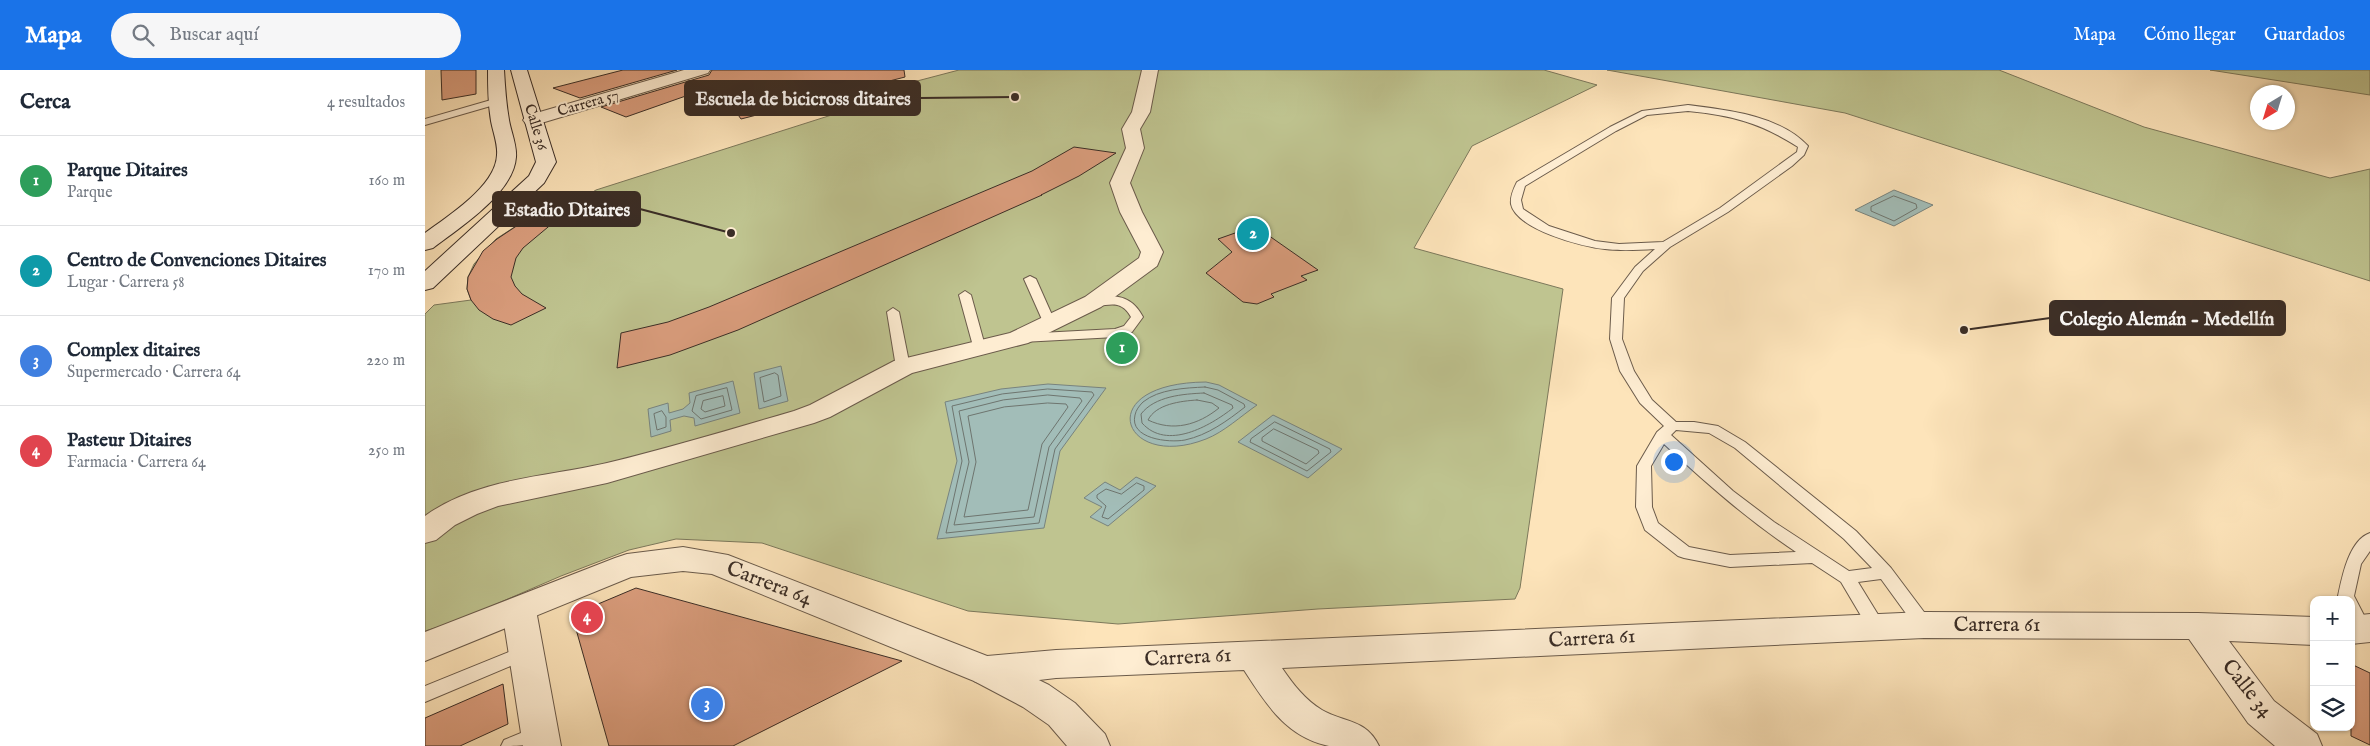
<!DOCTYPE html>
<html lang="es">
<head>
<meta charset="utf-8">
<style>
  :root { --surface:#fff; --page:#f6f6f7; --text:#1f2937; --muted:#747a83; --line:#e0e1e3; --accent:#1a73e8 }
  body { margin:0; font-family:"IM FELL English",serif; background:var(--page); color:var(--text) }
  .controls { position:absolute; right:15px; bottom:15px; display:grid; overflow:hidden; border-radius:10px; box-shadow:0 1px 4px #0004 }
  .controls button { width:45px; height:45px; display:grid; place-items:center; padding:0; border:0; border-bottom:1px solid var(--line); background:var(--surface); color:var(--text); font:25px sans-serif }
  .compass { position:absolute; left:1825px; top:15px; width:45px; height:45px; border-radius:50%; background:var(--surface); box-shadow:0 1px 4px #0004; rotate:218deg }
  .you { position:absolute; left:1248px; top:391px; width:18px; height:18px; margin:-12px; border:4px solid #fff; border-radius:50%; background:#1a73e8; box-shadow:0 0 0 8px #1a73e833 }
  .badge { display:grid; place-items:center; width:32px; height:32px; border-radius:50%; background:var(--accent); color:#fff; font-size:16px; font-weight:700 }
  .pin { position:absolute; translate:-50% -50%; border:2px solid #fff; box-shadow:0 1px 5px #0006 }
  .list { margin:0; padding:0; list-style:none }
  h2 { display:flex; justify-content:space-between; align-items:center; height:65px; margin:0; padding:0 20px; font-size:21px }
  h2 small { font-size:16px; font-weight:400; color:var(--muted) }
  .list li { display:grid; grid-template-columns:32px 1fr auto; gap:15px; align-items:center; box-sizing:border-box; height:90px; padding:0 20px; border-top:1px solid var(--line) }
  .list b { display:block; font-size:19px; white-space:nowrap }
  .list p { margin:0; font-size:16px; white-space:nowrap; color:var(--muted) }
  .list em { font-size:16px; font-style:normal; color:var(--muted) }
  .icon { flex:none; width:28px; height:28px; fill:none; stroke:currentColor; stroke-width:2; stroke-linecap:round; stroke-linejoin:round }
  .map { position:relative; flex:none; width:1945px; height:676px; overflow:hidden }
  header { display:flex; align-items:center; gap:30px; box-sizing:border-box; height:70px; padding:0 25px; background:var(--accent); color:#fff }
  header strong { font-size:24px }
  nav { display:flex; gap:28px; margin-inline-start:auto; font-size:18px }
  .search { width:350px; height:45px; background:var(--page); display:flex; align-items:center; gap:12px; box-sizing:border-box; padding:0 18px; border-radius:28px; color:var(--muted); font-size:19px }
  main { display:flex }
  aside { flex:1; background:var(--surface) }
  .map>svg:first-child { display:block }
</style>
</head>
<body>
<header>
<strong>Mapa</strong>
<div class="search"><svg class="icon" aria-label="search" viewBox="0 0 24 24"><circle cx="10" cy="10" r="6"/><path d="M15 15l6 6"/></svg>Buscar aquí</div>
<nav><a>Mapa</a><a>Cómo llegar</a><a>Guardados</a></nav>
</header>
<main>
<aside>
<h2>Cerca<small>4 resultados</small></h2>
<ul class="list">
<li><span class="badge" style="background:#2e9e5b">1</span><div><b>Parque Ditaires</b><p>Parque</p></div><em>160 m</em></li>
<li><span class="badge" style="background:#0f9aa8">2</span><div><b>Centro de Convenciones Ditaires</b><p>Lugar · Carrera 58</p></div><em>170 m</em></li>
<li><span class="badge" style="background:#3f7fe0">3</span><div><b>Complex ditaires</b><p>Supermercado · Carrera 64</p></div><em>220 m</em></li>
<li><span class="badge" style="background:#e0444e">4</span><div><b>Pasteur Ditaires</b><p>Farmacia · Carrera 64</p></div><em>250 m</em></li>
</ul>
</aside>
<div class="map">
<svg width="1945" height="676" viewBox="0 0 1945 676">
  <rect width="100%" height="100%" fill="#fde4ba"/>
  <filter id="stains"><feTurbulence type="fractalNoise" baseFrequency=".004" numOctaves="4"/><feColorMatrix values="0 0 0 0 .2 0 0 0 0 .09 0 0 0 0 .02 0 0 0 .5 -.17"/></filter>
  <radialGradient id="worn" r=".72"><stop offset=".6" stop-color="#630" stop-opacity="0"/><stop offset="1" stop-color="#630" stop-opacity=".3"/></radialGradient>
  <path fill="#bfc490" stroke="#7c785b" d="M534,0h585l53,15 -125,61 -58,102 149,41 -43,299 -5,11 -197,10 -200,15 -150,-13 -206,-68 -86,-4 -47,11 -68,26 -106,46 -30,9v-317l9,-9 37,-5 -4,-11 1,-12 6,-13 22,-25 37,-24 20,1 43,-26 245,-78 44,-9 -6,-12z
    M1182,0h392l145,57 186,51 40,-9v112l-525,-168z
    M1785,0h160v25z"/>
  <path fill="#a2bdb8" stroke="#78837e" d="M1469,120l39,15 -39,21 -39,-16z
    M356,296l7,35 -29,8 -5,-36z
    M308,311l7,32 -45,13 -1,-8 -10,-2 -14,4 1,11 -20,6 -3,-28 20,-6 1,10 14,-4 7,-6 -1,-10z
    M781,312l13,3 38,20c-16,11 -33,27 -51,34 -84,33 -117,-56 0,-57z
    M623,314l58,4 -46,63 -16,77 -107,11 20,-78 -12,-59 56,-13z
    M848,345l69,34 -34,29 -70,-36z
    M711,407l20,9 -48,40 -18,-9 12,-10 -18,-9 21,-16 15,8z"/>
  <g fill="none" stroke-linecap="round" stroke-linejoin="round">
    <path stroke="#6e756f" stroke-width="1" d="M1469,126l22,8 1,4 -23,13 -23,-10v-4z
      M350,303l3,2 3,21 -17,6 -4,-24z
      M780,317l13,3 26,14 1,3c-18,14 -37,28 -60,33 -16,3 -56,-1 -50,-25 1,-5 4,-9 8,-13 16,-13 42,-14 62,-15z
      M302,318l5,22 -31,9 -9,-8 4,-15z
      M623,319l44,3 2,3 -39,54 -16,74 -93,10 16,-72 -10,-55 50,-12z
      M779,323l28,12 1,3c-23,18 -66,43 -91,15l-1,-9c14,-18 42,-20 63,-21z
      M623,325l32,3 2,3 -33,46 -15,70 -80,8 15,-63 -10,-51 44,-11z
      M298,326l2,10 -20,6 -4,-3 2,-8z
      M772,330l15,3 7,5c-21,17 -46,24 -71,12 8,-16 33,-19 49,-20z
      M623,333l18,1 2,3 -26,37 -14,66 -64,7 12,-55 -8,-46 36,-9z
      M237,341l4,6v10l-9,3 -3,-16z
      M850,352l55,27 1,3 -24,19 -57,-29 1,-3z
      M849,359l44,21 1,3 -13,11 -44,-23v-3z
      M712,413l7,3v4l-36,29 -6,-2 4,-11 -9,-8v-3l9,-6 15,5z"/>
  </g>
  <path fill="#db9e7e" stroke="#3a2d26" d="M16,0h35v24l-34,6z
    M198,0h54l-97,28 -27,-10z
    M287,0h192l1,7 -164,42 -24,-34 -91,32 -25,-10 108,-32z
    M649,77l42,6 -37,23 -38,19h1l-304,135 -68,25 -53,13 4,-35 47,-11 41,-15 323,-136z
    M108,145l27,2 -37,31 -7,10 -5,19 4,9 7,8 24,14 -35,17 -18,-6 -14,-9 -8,-10 -4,-11 1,-12 15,-26 14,-12z
    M830,156l63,44 -17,6 6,4 -36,14 3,3 -17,7 -14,-2 -37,-29 26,-21 -14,-13z
    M211,518l266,73 -169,85h-124l-37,-131z
    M1926,594l19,9v72l-19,-9z
    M78,614l5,40 -48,22h-35v-28z"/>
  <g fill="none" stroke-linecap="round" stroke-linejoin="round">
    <defs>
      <path id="service" d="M73,28l4,3 -1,2 -76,22v-6z
        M1263,35c39,5 91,10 120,41l-4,9 -12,11 -64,46 -58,35 -27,24 -19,27 -2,41 12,32 18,29 24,22h18l24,4 27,16 111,89 35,37 39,52 3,5 -3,5 -6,2 -6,-2 -37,-51 -23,3 27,44 -3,5 -6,2 -6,-2 -29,-49 -29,-19 -82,4 -46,-9 -6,-2 -33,-26 -9,-23 1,-41 20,-34 7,-6 -24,-23 -20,-32 -10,-32 2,-41 23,-31 20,-18c-17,1 -34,2 -50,0 -23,-2 -89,-20 -94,-45 -1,-8 3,-16 6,-22l93,-55 32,-16zM1263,41c43,4 73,12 110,36l-1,5 -77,56 -57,34 -44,2 -24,-3 -46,-15 -26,-17 -2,-9 4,-14 91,-55 31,-16zM1251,360l33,3 26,15 109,91 28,29 -23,3 -75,-49 -41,-31 -62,-56zM1239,374c42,39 84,76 132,108l-66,3 -41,-8 -31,-24 -6,-16 -1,-41z
        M605,206l6,3 20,45 -2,3 -4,1 -6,-4 -20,-45z
        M540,221l6,4 14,51 -1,3 -5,1 -6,-4 -14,-51z
        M683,226c17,0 27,6 35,21l-11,15 -16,5 -94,5 -6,-4 6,-4 93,-5 9,-3 7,-9c-13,-24 -31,-4 -42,-15l2,-3z
        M468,238l6,4 11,55 -7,4 -7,-4 -9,-55z
        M1945,463v18l-9,13 -7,32 16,31 -1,8 -6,2 -6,-2 -6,-11v-24h-12l-1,-4c4,-19 11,-56 32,-63z
        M101,575l6,2 3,5 -3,5 -107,45v-16z
        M113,656l7,2 3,6c-8,12 -32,12 -47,12l3,-6z"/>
      <path id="minor" d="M259,0h26l-2,3 -170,51h-12l-3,-4 3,-4z
        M717,0h16l-8,42 -10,17 4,19 -14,35 12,29 21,40 -6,14 -56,41 -73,36 -116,30 -82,44 -16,6 -207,60 -109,23 -21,8 -22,11 -19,15 -11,3v-27c52,-38 122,-39 182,-53 63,-15 125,-34 187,-52l16,-6 84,-44 116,-28 75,-36 54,-39 2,-6 -21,-40 -10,-29 16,-35 -4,-19 10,-17z
        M94,527l12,4 5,9 25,136h-38l-21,-136 5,-9z
        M1499,542l274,1 116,4v28l-85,-4 45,60 43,33 5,12h-47l-27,-23 -59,-84 -265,-1 -642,30c11,16 23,32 40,42 23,13 44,9 57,36 -16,0 -35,0 -50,0 -43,-9 -63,-42 -85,-76l-188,8 -69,8 -13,-5 -5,-10 5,-10 13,-5 69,-6z
        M1945,544v28l-19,2v-28z"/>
      <path id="tertiary" d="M258,477l45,8 272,106 49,24 26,18 30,31 5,12h-43l-18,-21 -26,-18 -49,-26 -262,-107 -29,-3 -52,6 -206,84v-29l190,-74 12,-4z"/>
      <path id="secondary" d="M63,0h16c1,17 2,33 5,50 2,12 8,25 7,37 -2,36 -57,71 -83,91l-8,2v-17c23,-17 71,-47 72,-78 1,-11 -4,-23 -6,-34 -3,-17 -3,-34 -3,-51z
        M86,0h16l29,92 -12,21 -111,105 -8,2v-19l104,-95 7,-14z"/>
    </defs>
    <use href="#service" stroke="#6b5b4b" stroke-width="2"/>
    <use href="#minor" stroke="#6b5b4b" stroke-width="2"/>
    <use href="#tertiary" stroke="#6b5b4b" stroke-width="2"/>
    <use href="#secondary" stroke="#3a2d26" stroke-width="2"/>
    <use href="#service" fill="#feedd2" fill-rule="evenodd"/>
    <use href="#minor" fill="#feedd2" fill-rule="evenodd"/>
    <use href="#tertiary" fill="#feedd2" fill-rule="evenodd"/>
    <use href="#secondary" fill="#feedd2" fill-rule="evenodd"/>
  </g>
  <g text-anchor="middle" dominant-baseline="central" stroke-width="4" stroke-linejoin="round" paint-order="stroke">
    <g font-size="15" fill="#3a2d26" stroke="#feedd2">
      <text transform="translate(163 33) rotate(-16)">Carrera 57</text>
      <text transform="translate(111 57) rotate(73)">Calle 36</text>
    </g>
    <g font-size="21" fill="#3a2d26" stroke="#feedd2">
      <text transform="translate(344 514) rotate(21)">Carrera 64</text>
      <text x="1572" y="555">Carrera 61</text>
      <text transform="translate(1167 569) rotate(-3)">Carrera 61</text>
      <text transform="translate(763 588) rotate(-3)">Carrera 61</text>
      <text transform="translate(1822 619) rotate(51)">Calle 34</text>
    </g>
  </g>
  <path fill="none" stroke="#3a2d26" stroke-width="2" d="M590 27L495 28M306 163L215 139M1539 260L1625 248"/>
  <g fill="#3a2d26" stroke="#feedd2" stroke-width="2">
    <circle cx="590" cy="27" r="5"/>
    <circle cx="306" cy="163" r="5"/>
    <circle cx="1539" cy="260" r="5"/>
  </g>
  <g fill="#3a2d26" stroke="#3a2d26" stroke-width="2">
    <rect x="260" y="11" width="235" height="34" rx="5"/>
    <rect x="68" y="122" width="147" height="34" rx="5"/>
    <rect x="1625" y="231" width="235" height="34" rx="5"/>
  </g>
  <g font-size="19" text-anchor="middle" font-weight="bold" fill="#fff">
    <text x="378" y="35">Escuela de bicicross ditaires</text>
    <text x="142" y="146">Estadio Ditaires</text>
    <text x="1742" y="255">Colegio Alemán - Medellín</text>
  </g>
  <rect width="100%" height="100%" filter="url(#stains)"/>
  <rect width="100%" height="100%" fill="url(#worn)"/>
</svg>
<div class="controls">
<button>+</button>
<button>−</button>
<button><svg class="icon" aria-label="layers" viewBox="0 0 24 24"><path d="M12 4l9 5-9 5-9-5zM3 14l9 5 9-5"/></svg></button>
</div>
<svg class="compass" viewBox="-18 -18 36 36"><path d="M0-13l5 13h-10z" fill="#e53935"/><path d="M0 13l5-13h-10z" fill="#747a83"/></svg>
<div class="you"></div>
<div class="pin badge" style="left:697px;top:278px;background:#2e9e5b">1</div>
<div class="pin badge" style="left:828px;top:164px;background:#0f9aa8">2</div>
<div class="pin badge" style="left:282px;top:634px;background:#3f7fe0">3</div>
<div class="pin badge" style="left:162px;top:547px;background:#e0444e">4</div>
</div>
</main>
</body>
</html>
